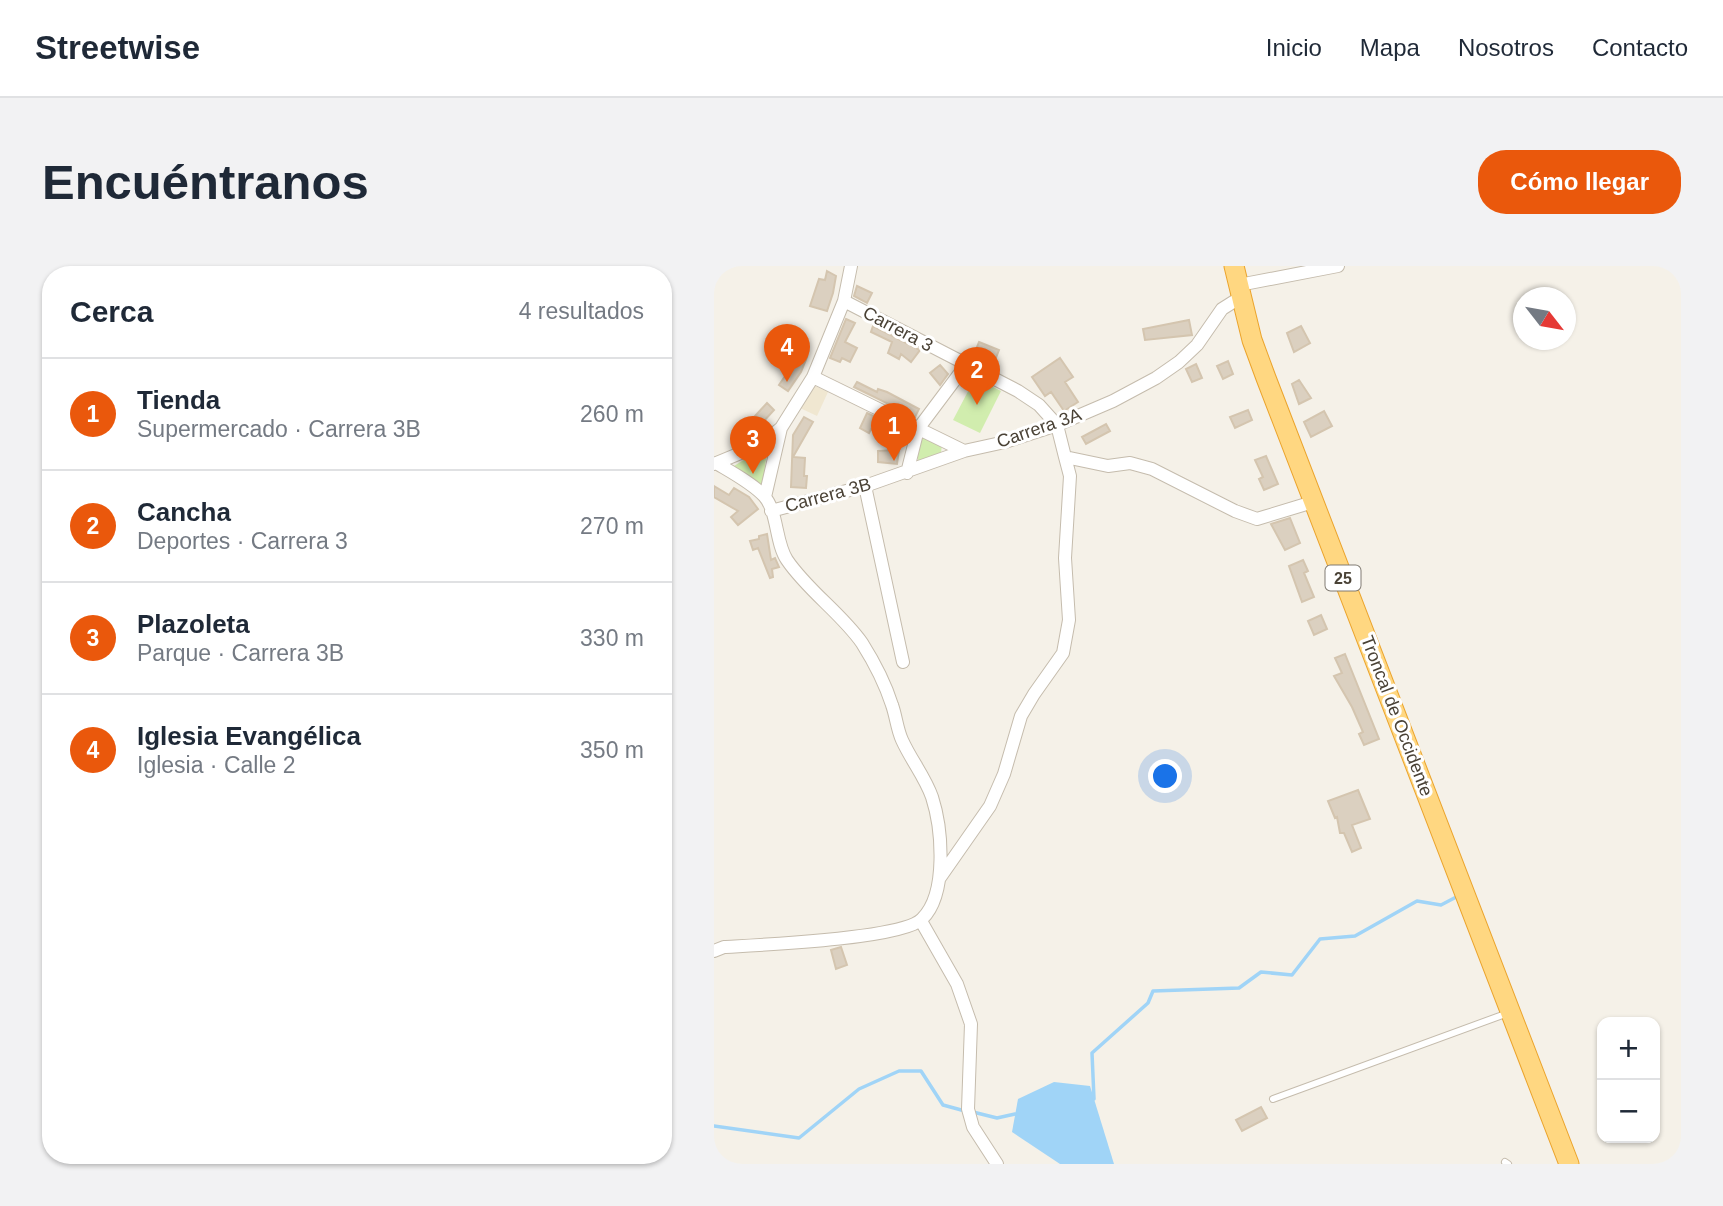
<!DOCTYPE html>
<html lang="es">
<head>
<meta charset="utf-8">
<style>
  :root { --surface:#fff; --page:#f2f2f3; --text:#1f2937; --muted:#747a83; --line:#e0e1e3; --accent:#ea580c }
  body { margin:0; font-family:Helvetica,sans-serif; background:var(--page); color:var(--text) }
  .controls { position:absolute; right:21px; bottom:21px; display:grid; overflow:hidden; border-radius:14px; box-shadow:0 2px 5px #0004 }
  .controls button { width:63px; height:63px; display:grid; place-items:center; padding:0; border:0; border-bottom:2px solid var(--line); background:var(--surface); color:var(--text); font:35px sans-serif }
  .compass { position:absolute; left:799px; top:21px; width:63px; height:63px; border-radius:50%; background:var(--surface); box-shadow:0 2px 5px #0004; rotate:121deg }
  .you { position:absolute; left:452px; top:511px; width:24px; height:24px; margin:-18px; border:5px solid #fff; border-radius:50%; background:#1a73e8; box-shadow:0 0 0 10px #1a73e833 }
  .badge { display:grid; place-items:center; width:46px; height:46px; border-radius:50%; background:var(--accent); color:#fff; font-size:23px; font-weight:700 }
  .pin { position:absolute; translate:-50% -58px; filter:drop-shadow(0 2px 4px #0008) }
  .pin::after { content:''; position:absolute; top:37px; width:24px; height:21px; background:inherit; clip-path:polygon(0 0,100% 0,50% 100%) }
  .list { margin:0; padding:0; list-style:none }
  h2 { display:flex; justify-content:space-between; align-items:center; height:91px; margin:0; padding:0 28px; font-size:30px }
  h2 small { font-size:23px; font-weight:400; color:var(--muted) }
  .list li { display:grid; grid-template-columns:46px 1fr auto; gap:21px; align-items:center; box-sizing:border-box; height:112px; padding:0 28px; border-top:2px solid var(--line) }
  .list b { display:block; font-size:26px; white-space:nowrap }
  .list p { margin:0; font-size:23px; white-space:nowrap; color:var(--muted) }
  .list em { font-size:23px; font-style:normal; color:var(--muted) }
  .map { position:relative; flex:none; width:967px; height:898px; overflow:hidden; border-radius:28px }
  header { display:flex; align-items:center; gap:42px; box-sizing:border-box; height:98px; padding:0 35px; background:var(--surface); border-bottom:2px solid var(--line) }
  header strong { font-size:33px }
  nav { display:flex; gap:38px; margin-inline-start:auto; font-size:24px }
  .intro { display:flex; align-items:center; justify-content:space-between; box-sizing:border-box; height:168px; padding:0 42px }
  h1 { margin:0; font-size:49px }
  .button { padding:18px 32px; border-radius:28px; background:var(--accent); color:#fff; font-size:24px; font-weight:700 }
  main { display:flex; gap:42px; padding:0 42px }
  aside { flex:1; background:var(--surface); border-radius:28px; box-shadow:0 2px 5px #0004 }
  .map>svg:first-child { display:block }
</style>
</head>
<body>
<header>
<strong>Streetwise</strong>
<nav><a>Inicio</a><a>Mapa</a><a>Nosotros</a><a>Contacto</a></nav>
</header>
<div class="intro"><h1>Encuéntranos</h1><a class="button">Cómo llegar</a></div>
<main>
<aside>
<h2>Cerca<small>4 resultados</small></h2>
<ul class="list">
<li><span class="badge">1</span><div><b>Tienda</b><p>Supermercado · Carrera 3B</p></div><em>260 m</em></li>
<li><span class="badge">2</span><div><b>Cancha</b><p>Deportes · Carrera 3</p></div><em>270 m</em></li>
<li><span class="badge">3</span><div><b>Plazoleta</b><p>Parque · Carrera 3B</p></div><em>330 m</em></li>
<li><span class="badge">4</span><div><b>Iglesia Evangélica</b><p>Iglesia · Calle 2</p></div><em>350 m</em></li>
</ul>
</aside>
<div class="map">
<svg width="967" height="898" viewBox="0 0 967 898">
  <rect width="100%" height="100%" fill="#f5f1e8"/>
  <path fill="#f0e7d1" d="M99,119l15,7 -11,24 -17,-8z"/>
  <path fill="#d1edae" d="M261,112l26,13 -21,42 -27,-13z
    M204,171l24,7 -1,9 -23,9z
    M55,178l-4,21 -1,27 -30,-26z"/>
  <path fill="#a0d4f7" d="M340,816l36,4 24,78h-54l-48,-32 6,-33z"/>
  <g fill="none" stroke-linecap="round" stroke-linejoin="round">
    <path stroke="#a0d4f7" stroke-width="3.5" d="M380,833l-2,-46 56,-50 5,-12 86,-3 22,-16 31,3 28,-36 35,-3 62,-35 24,4 19,-10
      M259,846l24,6 18,-4
      M0,860l85,12 60,-49 40,-18h22l22,34 22,6"/>
  </g>
  <path fill="#dbd0c0" stroke="#d4c5af" stroke-width="2" d="M113,5l9,5 -3,17 -6,18 -17,-5 9,-27 6,1z
    M143,20l15,7 -5,10 -13,-7z
    M132,53l9,4 -10,19 12,6 -7,14 -8,-4 -2,4 -10,-4z
    M475,54l3,15 -47,5 -2,-11z
    M159,60l47,24 -9,12 -10,-8 -2,5 -11,-6 4,-11 -21,-10z
    M587,60l9,17 -16,9 -7,-19z
    M265,76l20,8 -4,10 -20,-8z
    M75,84l18,7 -6,15 -13,19 -9,-6 13,-19 -9,-4z
    M346,92l13,19 -8,5 13,20 -14,9 -13,-19 -6,4 -13,-19z
    M514,95l5,13 -10,5 -6,-13z
    M482,98l6,14 -10,4 -6,-13z
    M226,99l8,9 -8,11 -10,-12z
    M585,114l12,18 -12,6 -7,-20z
    M143,116l20,10 1,-3 9,3 32,17 -4,8 -61,-30z
    M53,137l7,7 -12,13 -7,-7z
    M534,144l4,10 -17,8 -5,-11z
    M610,145l8,15 -21,11 -7,-15z
    M153,147l29,14 -6,11 -19,-9 -2,4 -9,-5z
    M90,151l9,5 -20,35 12,1 -1,18h3l-1,12 -15,-1 2,-52z
    M392,158l4,7 -24,13 -4,-7z
    M185,184l-2,14 -19,-2v-11z
    M552,190l12,28 -14,6 -5,-11 4,-2 -8,-17z
    M0,220l15,9 5,-7 15,9 9,12 -20,16 -7,-8 7,-6 -24,-14z
    M576,252l10,25 -15,7 -14,-26z
    M53,268l4,26 4,-2 4,9 -7,2 1,8 -3,1 -12,-30 -5,2 -3,-9 9,-2v-3z
    M589,294l5,11 -4,2 10,24 -12,5 -13,-36z
    M607,349l6,14 -13,6 -6,-14z
    M631,388l34,85 -15,6 -5,-11 4,-2 -11,-25 -18,-31 8,-3 -7,-15z
    M644,524l12,29 -18,6 9,23 -9,4 -8,-19h-4l-3,-16 -2,1 -7,-17z
    M127,681l6,18 -11,4 -5,-19z
    M547,841l6,11 -25,13 -6,-11z"/>
  <g fill="none" stroke-linecap="round" stroke-linejoin="round">
    <defs>
      <path id="service" d="M559,833l235,-86
        M791,896l3,2"/>
      <path id="minor" d="M525,19l99,-19
        M130,35l174,90 21,14 18,20 8,32 43,9 22,-3 22,6 83,42 22,8 56,-17
        M99,111l151,74
        M0,198l46,-19 21,-17 32,-51 31,-76 7,-35
        M193,207l11,-44 48,-64
        M151,220l38,176
        M51,231l16,-69
        M57,245l94,-25 99,-35 41,-9 52,-17 56,-24 43,-23 23,-16 18,-17 25,-36 19,-12
        M225,613l51,-73 14,-32 17,-58 13,-22 29,-41 6,-33 -4,-62 5,-82 -5,-19
        M207,655l36,63 14,40 -3,85 5,18 24,37
        M0,685l10,-4c34,-2 178,-8 198,-28 26,-25 20,-91 10,-122 -7,-20 -21,-37 -30,-57 -5,-11 -6,-24 -10,-35 -7,-22 -18,-43 -30,-62 -21,-30 -54,-52 -75,-83 -12,-18 -9,-49 -23,-64 -12,-13 -33,-24 -48,-33"/>
      <path id="trunk" d="M520,0l18,74 14,38 303,786"/>
    </defs>
    <use href="#service" stroke="#c5bcad" stroke-width="8"/>
    <use href="#minor" stroke="#c5bcad" stroke-width="14"/>
    <use href="#trunk" stroke="#eba42d" stroke-width="21"/>
    <use href="#service" stroke="#fff" stroke-width="6"/>
    <use href="#minor" stroke="#fff" stroke-width="12"/>
    <use href="#trunk" stroke="#ffd781" stroke-width="19"/>
  </g>
  <g text-anchor="middle" dominant-baseline="central" stroke-width="6" stroke-linejoin="round" paint-order="stroke">
    <rect fill="#fff" stroke="#807b72" stroke-width="2" x="611.5" y="299.5" width="35" height="25" rx="5"/>
    <g font-size="16" font-weight="bold" fill="#4a4236">
      <text x="629" y="312">25</text>
    </g>
    <g font-size="18" fill="#4a4236" stroke="#fff">
      <text transform="translate(184 63) rotate(28)">Carrera 3</text>
      <text transform="translate(325 162) rotate(-19)">Carrera 3A</text>
      <text transform="translate(114 229) rotate(-15)">Carrera 3B</text>
      <text transform="translate(683 450) rotate(69)">Troncal de Occidente</text>
    </g>
  </g>
</svg>
<div class="controls">
<button>+</button>
<button>−</button>
</div>
<svg class="compass" viewBox="-18 -18 36 36"><path d="M0-13l5 13h-10z" fill="#e53935"/><path d="M0 13l5-13h-10z" fill="#747a83"/></svg>
<div class="you"></div>
<div class="pin badge" style="left:180px;top:195px">1</div>
<div class="pin badge" style="left:263px;top:139px">2</div>
<div class="pin badge" style="left:39px;top:208px">3</div>
<div class="pin badge" style="left:73px;top:116px">4</div>
</div>
</main>
</body>
</html>
